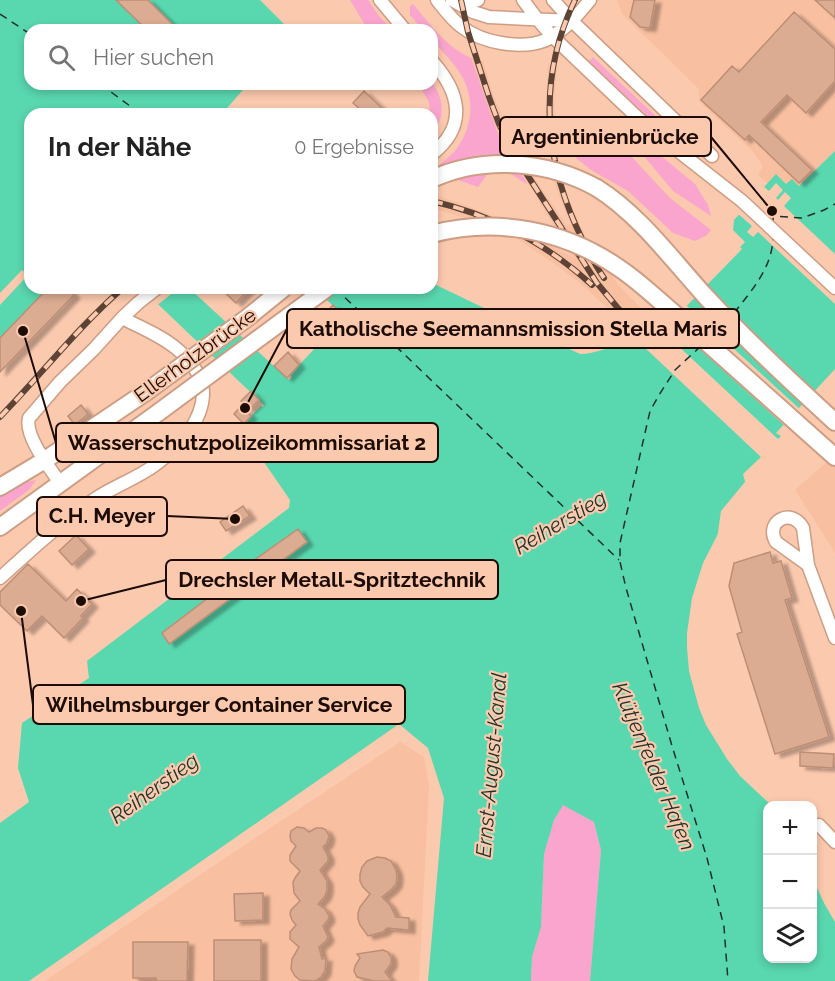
<!DOCTYPE html>
<html lang="de">
<head>
<meta charset="utf-8">
<style>
  :root { --surface:#fff; --page:#f2f2f2; --text:#222; --muted:#767676; --line:#e0e0e0 }
  body { margin:0; font-family:Raleway,sans-serif; background:var(--page); color:var(--text) }
  .controls { position:absolute; right:18px; bottom:18px; display:grid; overflow:hidden; border-radius:12px; box-shadow:0 3px 9px #0003 }
  .controls button { width:54px; height:54px; display:grid; place-items:center; padding:0; border:0; border-bottom:2px solid var(--line); background:var(--surface); color:var(--text); font:30px sans-serif }
  .list { margin:0; padding:0; list-style:none }
  h2 { display:flex; justify-content:space-between; align-items:center; height:78px; margin:0; padding:0 24px; font-size:26px }
  h2 small { font-size:20px; font-weight:400; color:var(--muted) }
  .icon { flex:none; width:33px; height:33px; fill:none; stroke:currentColor; stroke-width:2; stroke-linecap:round; stroke-linejoin:round }
  .map { position:relative; flex:none; width:835px; height:981px; overflow:hidden }
  .search { position:absolute; background:var(--surface); box-shadow:0 3px 9px #0003; left:24px; top:24px; width:414px; height:66px; display:flex; align-items:center; gap:15px; box-sizing:border-box; padding:0 21px; border-radius:18px; color:var(--muted); font-size:22px }
  .panel { position:absolute; background:var(--surface); box-shadow:0 3px 9px #0003; left:24px; top:108px; width:414px; height:186px; border-radius:18px }
  .map>svg:first-child { display:block }
</style>
</head>
<body>
<div class="map">
<svg width="835" height="981" viewBox="0 0 835 981">
  <defs>
    <filter id="shadow"><feDropShadow dx="6" dy="3.5" stdDeviation="1.5" flood-color="#0004"/></filter>
  </defs>
  <rect width="100%" height="100%" fill="#fbc9ae"/>
  <path fill="#f8bfa0" d="M617,0h218v151l-36,35 -12,-2 -10,-9 -9,9 -10,-9 5,-9 -10,-14 -54,-51v-12l-77,-75z
    M471,58l12,3 11,36 10,23 34,63 29,43 4,-2 -15,-36 -5,-23 -6,-37 3,-64 9,2 -3,36 2,44 7,40 20,46 16,27 17,23 43,46 -16,18 -33,-36 -31,-28 -30,-22 -33,-22 -37,-16 -47,-14v-14l30,10 39,15 73,39 -76,-124z
    M830,459l5,5v90l-4,-8 -36,-56z
    M400,742l24,15 5,29 -10,195h-374l140,-96z"/>
  <path fill="#faa5ce" d="M350,0h18l10,15 10,10 -3,3 1,2h-18z
    M413,4c17,20 33,43 58,54l27,76 30,51 -23,-15 -17,3 -10,14 -46,-16c7,-6 15,-12 22,-19 19,-23 22,-54 6,-79 -8,-12 -18,-22 -28,-33v-10h-9l-13,-15v-9z
    M593,57l71,67 32,25 2,4 -1,2 -36,-26 -72,-68z
    M432,82c13,20 13,34 0,54v-22h-2l-1,-12 -11,-18h14z
    M600,123l70,75 41,32 -4,5 -12,6 -22,-8 -45,-42 -37,-21 -15,-12z
    M632,132l63,52 13,21 3,11 -38,-25 -45,-54z
    M36,480l-7,10 -29,21v-16l21,-12z
    M563,804l31,18 7,28 -11,131h-59l1,-24 9,-30 3,-73 10,-34z"/>
  <path fill="#59d7af" d="M0,0h260l30,30h-260v54h218l-26,30h-192v174h36l-66,68z
    M835,151v218l-59,64 5,3 -20,21 -18,17 2,8 -24,29 -6,42 -4,60 2,51 11,43 54,98 -10,1v152h44l1,-79 11,24 11,19v59h-245l11,-131 -7,-28 -31,-17 -9,15 -10,34 -3,73 -9,30 -1,24h-103l16,-183 -16,-50 -29,-24 -370,257h-29v-158l29,-21 -11,-34 4,-45 67,-45 -2,-17 202,-153 1,-8 -50,-73 21,-21 2,1 1,-2 -123,-117h48l100,92 3,-3 -2,-2 51,-55 3,1 1,-1 -1,-4 -30,-28h49l4,4 4,-4h61v-5l148,71c18,0 34,-11 50,-8 7,1 9,-1 15,3l97,-100 -2,-2 5,-5 -12,-12 1,-10 42,-46 10,10 6,-5 7,7z"/>
  <path fill="#fbc9ae" d="M776,183l7,7 -7,8 2,2 7,-8 6,6 -7,8 51,48v50l-77,-72 -5,5 -6,-5 5,-6 -15,-13 25,-28 7,6z
    M22,270l6,5 -28,30v-12z
    M138,288h41l-23,18z
    M686,305l115,105 -15,17 -117,-106 12,-13 1,1z
    M660,329l119,111 -17,18 -119,-112 2,-1z
    M722,526l-8,87v36l3,25 5,19 6,16 53,97 -10,-1 -31,-29 -13,-17 -21,-34 -7,-17 -10,-37 -2,-23v-15l5,-35 11,-35z"/>
  <g fill="none" stroke-linecap="round" stroke-linejoin="round">
    <path stroke="#1c3129" stroke-width="1.5" stroke-dasharray="8 6" stroke-linecap="butt" d="M0,14l30,20
      M100,84l41,30
      M773,223v-7l29,2 22,-8 11,-6
      M335,288l284,272
      M734,313c18,-23 39,-46 39,-77
      M712,337l11,-11
      M701,346l-26,24 -16,25 -9,16 -30,132v19l6,26 46,158 35,112 17,69 4,54"/>
  </g>
  <path fill="#dcac92" stroke="#bd8e75" stroke-width="1.5" filter="url(#shadow)" d="M116,0h32l30,30h-31z
    M634,0h21l-5,28 -10,-1 -10,-10z
    M815,0h20v18z
    M794,12l41,37v32l-29,32 -19,-18 -26,27 51,48 -13,13 -50,-48 -4,5 -44,-40 31,-34 7,6z
    M364,91l24,23h-23l-12,-11z
    M48,288h19l7,7 -74,77v-34z
    M220,288h30l-14,15z
    M333,305l12,12 -14,14 -11,-13z
    M288,352l11,13 -12,13 -13,-12z
    M251,391l8,9 -10,10 -8,-9z
    M81,405l7,9 -13,11 -7,-9z
    M241,406l10,10 -7,8 -10,-10z
    M243,506l7,10 -24,15 -6,-9z
    M298,529l9,13 -138,102 -7,-11 46,-35 -1,-1 47,-34 -1,-2z
    M76,535l13,14 -17,16 -13,-14z
    M770,552l3,11 8,-2 11,37 -7,2 44,137 -54,17 -38,-120 5,-2 -13,-46 5,-23z
    M28,564l38,37 11,-12 15,15 -11,12 2,2 -19,20 -22,-22 -15,15 -27,-26v-13z
    M800,752l34,2 -1,14 -33,-2z
    M297,827l7,1 5,4 7,-4h6l4,2 3,6 -2,7 -4,4 5,9v5l-8,9 7,11v9l-2,6 -7,8 7,5 4,7 -1,4 -5,6 5,11 -2,4 -7,6 3,12 4,-1 -1,13 -4,6 -6,4 -15,-1 -5,-4 -4,-7 1,-10 7,-12 -9,-8v-7l6,-7 -4,-5 -2,-6 1,-4 9,-9 -6,-8 -1,-11 2,-4 5,-7 -10,-10v-6l6,-9 -5,-5 -1,-5 1,-5z
    M377,857l8,1 6,3 5,9 1,7 -1,7 -4,5 -10,8 8,8 6,12 13,1v12l-22,-2 -4,4 -15,4 -8,-11 -2,-6v-6l2,-6 10,-13 -7,-7 -3,-6v-7l2,-7 5,-6z
    M263,893v27l-28,1 -1,-27z
    M214,940h47v41h-47z
    M133,942h55l-1,39h-31v-3h-23z
    M383,950l5,2 3,5v7l-6,8 7,9h-18l-17,-4 -3,-6 1,-5 5,-8 -3,-4z"/>
  <g fill="none" stroke-linecap="round" stroke-linejoin="round">
    <defs>
      <path id="minor" d="M380,0l25,30
        M437,0c8,10 15,20 25,27 20,16 60,23 84,13 18,-9 31,-24 44,-40
        M452,0l21,12 16,5 83,4
        M523,0l15,20 14,16 85,81 26,22 79,62 93,87
        M553,0l19,21 140,135
        M462,5l16,-5
        M432,61c27,30 37,64 0,93
        M60,483c-10,-15 -36,-47 -31,-65l31,-36 34,-33 28,-31 16,-15 19,-15
        M808,565l-32,-23c-12,-21 16,-35 27,-14l5,37 27,73
        M0,578c31,-28 61,-56 95,-79 19,-13 41,-20 60,-34 22,-16 49,-44 48,-74 -1,-16 -14,-32 -26,-42 -15,-13 -37,-22 -55,-31
        M819,825l16,17"/>
      <path id="major" d="M597,188c43,27 76,73 110,110 40,43 84,84 128,124
        M676,315l159,142
        M0,487l45,-27 101,-68
        M0,527l159,-115"/>
    </defs>
    <use href="#minor" stroke="#cd9d84" stroke-width="15"/>
    <use href="#major" stroke="#cd9d84" stroke-width="20"/>
    <use href="#minor" stroke="#fff" stroke-width="12"/>
    <use href="#major" stroke="#fff" stroke-width="16"/>
    <defs>
      <path id="rail" d="M461,0l7,32 21,65 10,27 18,35 80,124 20,24 32,32
        M575,0c-36,74 -32,152 1,226 8,18 17,36 28,52
        M432,201c60,14 115,43 160,84
        M0,417c41,-42 78,-90 123,-129"/>
    </defs>
    <use href="#rail" stroke="#5d4335" stroke-width="6"/>
    <use href="#rail" stroke="#fbc9ae" stroke-width="4" stroke-dasharray="11" stroke-linecap="butt"/>
    <defs>
      <path id="major-bridge" d="M432,179c52,-24 116,-18 165,9
        M432,234c65,-17 132,-4 187,34 21,14 38,31 57,47
        M146,392l101,-74 37,-30
        M159,412l168,-124"/>
    </defs>
    <use href="#major-bridge" stroke="#cd9d84" stroke-width="20" stroke-linecap="butt"/>
    <use href="#major-bridge" stroke="#fff" stroke-width="16"/>
  </g>
  <g text-anchor="middle" dominant-baseline="central" stroke-width="4.5" stroke-linejoin="round" paint-order="stroke">
    <g font-size="20" fill="#1d0c04" stroke="#fbc9ae">
      <text transform="translate(195 355) rotate(-36)">Ellerholzbrücke</text>
    </g>
    <g font-size="21" font-style="italic" fill="#1c3129" stroke="#fbc9ae">
      <text transform="translate(560 522) rotate(-31)">Reiherstieg</text>
      <text transform="translate(491 765) rotate(-85)">Ernst-August-Kanal</text>
      <text transform="translate(654 766) rotate(67)">Klütjenfelder Hafen</text>
      <text transform="translate(154 788) rotate(-36)">Reiherstieg</text>
    </g>
  </g>
  <path fill="none" stroke="#1d0c04" stroke-width="2" d="M772 211L711 137M245 408L287 329M23 331L56 443M235 519L167 516M81 601L166 580M21 611L33 705"/>
  <g fill="#1d0c04" stroke="#fbc9ae" stroke-width="2">
    <circle cx="772" cy="211" r="6"/>
    <circle cx="245" cy="408" r="6"/>
    <circle cx="23" cy="331" r="6"/>
    <circle cx="235" cy="519" r="6"/>
    <circle cx="81" cy="601" r="6"/>
    <circle cx="21" cy="611" r="6"/>
  </g>
  <g fill="#fbc9ae" stroke="#1d0c04" stroke-width="2">
    <rect x="500" y="117" width="211" height="39" rx="6"/>
    <rect x="287" y="309" width="452" height="39" rx="6"/>
    <rect x="56" y="423" width="382" height="39" rx="6"/>
    <rect x="37" y="497" width="130" height="39" rx="6"/>
    <rect x="166" y="560" width="332" height="39" rx="6"/>
    <rect x="33" y="685" width="372" height="39" rx="6"/>
  </g>
  <g font-size="21" text-anchor="middle" font-weight="bold" fill="#1d0c04">
    <text x="605" y="144">Argentinienbrücke</text>
    <text x="513" y="336">Katholische Seemannsmission Stella Maris</text>
    <text x="247" y="450">Wasserschutzpolizeikommissariat 2</text>
    <text x="102" y="523">C.H. Meyer</text>
    <text x="332" y="587">Drechsler Metall-Spritztechnik</text>
    <text x="219" y="712">Wilhelmsburger Container Service</text>
  </g>
</svg>
<div class="controls">
<button>+</button>
<button>−</button>
<button><svg class="icon" aria-label="layers" viewBox="0 0 24 24"><path d="M12 4l9 5-9 5-9-5zM3 14l9 5 9-5"/></svg></button>
</div>
<div class="search"><svg class="icon" aria-label="search" viewBox="0 0 24 24"><circle cx="10" cy="10" r="6"/><path d="M15 15l6 6"/></svg>Hier suchen</div>
<section class="panel">
<h2>In der Nähe<small>0 Ergebnisse</small></h2>
<ul class="list">
</ul>
</section>
</div>
</body>
</html>
